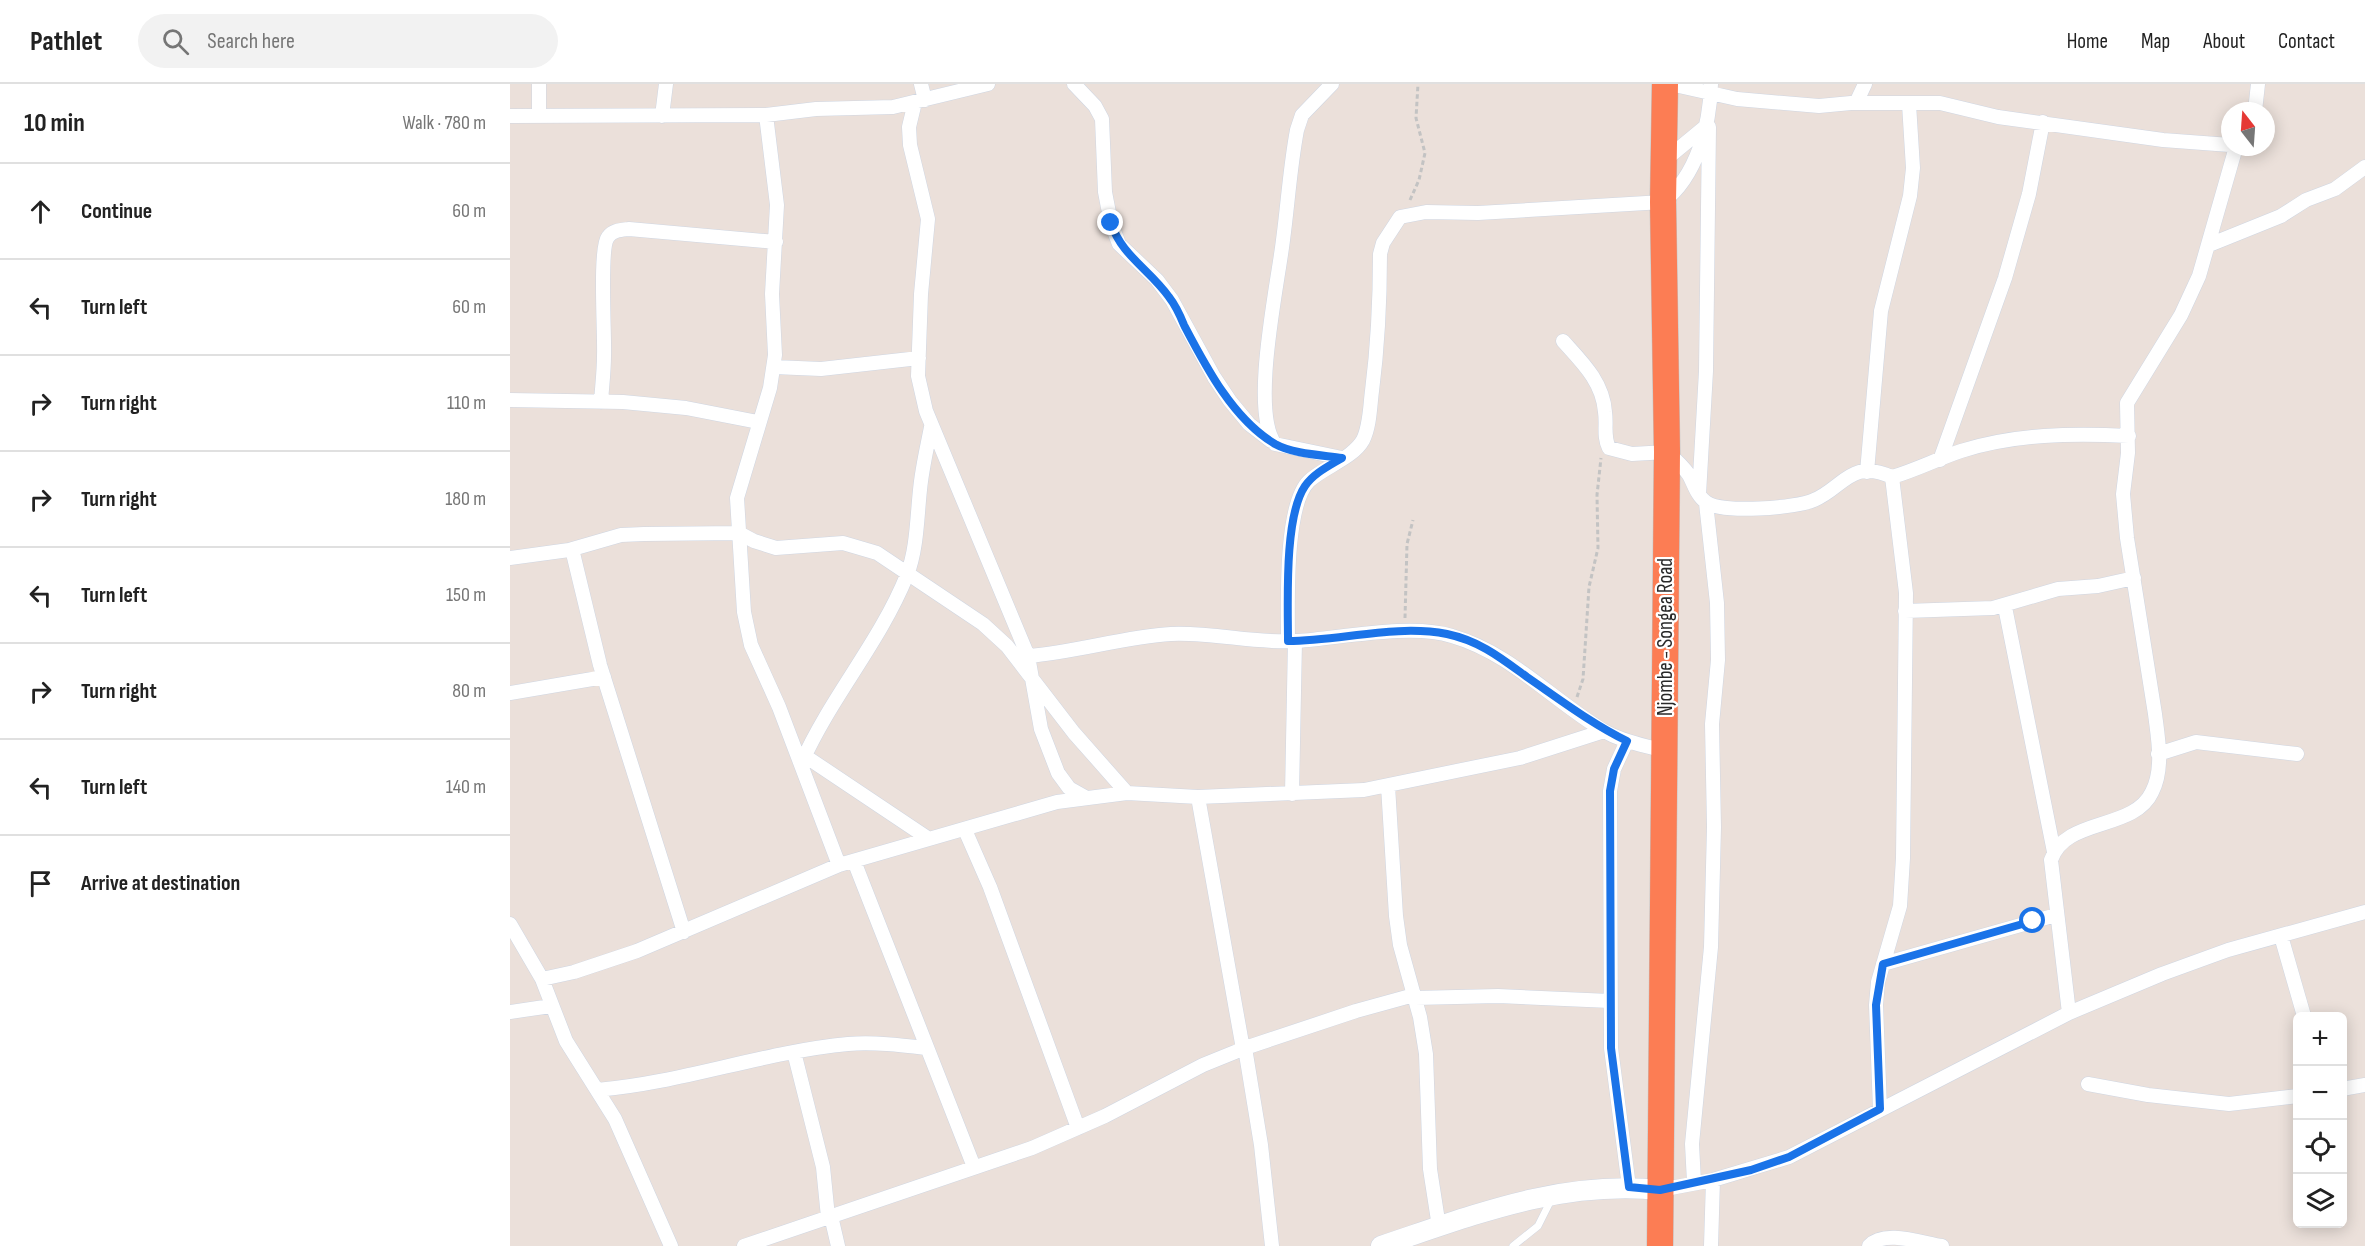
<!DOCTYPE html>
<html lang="en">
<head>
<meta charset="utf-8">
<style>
  :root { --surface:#fff; --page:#f2f2f2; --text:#222; --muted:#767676; --line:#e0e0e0 }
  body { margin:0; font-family:"Sofia Sans Condensed",sans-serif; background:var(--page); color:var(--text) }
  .controls { position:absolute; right:18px; bottom:18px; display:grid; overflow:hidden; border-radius:9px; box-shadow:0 3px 15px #0003 }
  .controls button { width:54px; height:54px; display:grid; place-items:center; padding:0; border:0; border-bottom:2px solid var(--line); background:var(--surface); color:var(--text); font:30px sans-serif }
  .compass { position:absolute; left:1711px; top:18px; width:54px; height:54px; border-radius:50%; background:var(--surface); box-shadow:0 3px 15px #0003; rotate:343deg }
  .stop { position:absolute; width:18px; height:18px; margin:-14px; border:4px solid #1a73e8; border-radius:50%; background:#fff }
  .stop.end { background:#1a73e8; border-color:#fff; box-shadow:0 2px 6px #0008 }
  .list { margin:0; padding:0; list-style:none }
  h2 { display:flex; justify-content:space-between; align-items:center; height:78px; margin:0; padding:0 24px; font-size:26px }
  h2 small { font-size:20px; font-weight:400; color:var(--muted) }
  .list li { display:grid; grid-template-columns:39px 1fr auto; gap:18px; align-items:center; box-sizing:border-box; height:96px; padding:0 24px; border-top:2px solid var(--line) }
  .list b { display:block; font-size:22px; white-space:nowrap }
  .list em { font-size:20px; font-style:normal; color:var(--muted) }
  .icon { flex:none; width:33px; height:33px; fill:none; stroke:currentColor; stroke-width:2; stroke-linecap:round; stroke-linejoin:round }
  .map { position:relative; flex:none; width:1855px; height:1162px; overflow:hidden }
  header { display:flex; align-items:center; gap:36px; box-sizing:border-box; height:84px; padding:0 30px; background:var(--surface); border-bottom:2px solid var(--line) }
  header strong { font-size:28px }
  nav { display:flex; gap:33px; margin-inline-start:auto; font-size:21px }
  .search { width:420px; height:54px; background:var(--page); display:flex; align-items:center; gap:15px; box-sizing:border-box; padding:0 21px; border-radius:33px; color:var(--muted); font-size:22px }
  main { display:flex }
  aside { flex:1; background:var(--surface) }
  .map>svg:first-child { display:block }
</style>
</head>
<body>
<header>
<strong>Pathlet</strong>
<div class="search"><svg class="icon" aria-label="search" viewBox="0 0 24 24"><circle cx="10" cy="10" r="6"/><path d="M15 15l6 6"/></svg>Search here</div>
<nav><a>Home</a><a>Map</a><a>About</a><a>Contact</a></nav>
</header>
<main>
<aside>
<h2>10 min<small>Walk · 780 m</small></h2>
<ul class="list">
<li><svg class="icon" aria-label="ahead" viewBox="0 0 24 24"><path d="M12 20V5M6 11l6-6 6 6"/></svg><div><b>Continue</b></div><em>60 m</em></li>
<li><svg class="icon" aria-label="left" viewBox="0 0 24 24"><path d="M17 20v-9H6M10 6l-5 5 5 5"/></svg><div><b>Turn left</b></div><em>60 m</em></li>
<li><svg class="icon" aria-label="right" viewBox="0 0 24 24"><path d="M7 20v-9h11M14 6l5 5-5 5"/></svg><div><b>Turn right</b></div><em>110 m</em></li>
<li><svg class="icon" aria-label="right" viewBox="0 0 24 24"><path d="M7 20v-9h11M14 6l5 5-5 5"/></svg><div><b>Turn right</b></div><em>180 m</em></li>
<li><svg class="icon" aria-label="left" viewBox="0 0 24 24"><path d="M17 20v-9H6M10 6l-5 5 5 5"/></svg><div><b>Turn left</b></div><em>150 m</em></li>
<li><svg class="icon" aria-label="right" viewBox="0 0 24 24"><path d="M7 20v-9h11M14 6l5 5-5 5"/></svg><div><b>Turn right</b></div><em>80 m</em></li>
<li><svg class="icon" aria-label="left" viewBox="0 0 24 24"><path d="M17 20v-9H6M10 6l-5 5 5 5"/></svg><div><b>Turn left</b></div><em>140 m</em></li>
<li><svg class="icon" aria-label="arrive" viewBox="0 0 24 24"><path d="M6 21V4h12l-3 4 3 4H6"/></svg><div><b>Arrive at destination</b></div></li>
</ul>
</aside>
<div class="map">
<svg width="1855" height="1162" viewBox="0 0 1855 1162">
  <rect width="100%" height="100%" fill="#ebe0da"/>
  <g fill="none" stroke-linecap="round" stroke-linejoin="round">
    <defs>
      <path id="lane" d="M1003,1162l25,-20 13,-26"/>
      <path id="street" d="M411,0l4,16
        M564,0l21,22 7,13 3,73 6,31 8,21 38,36 15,20 42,77 16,24 19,23 22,17
        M822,0l-30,31 -5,15c-7,37 -9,73 -14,110 -5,44 -33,170 -8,204l67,14
        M1160,0l67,15 82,7 32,-3h89l58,14 165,23 67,5
        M405,18l-6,25 1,18 18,74 -7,75 -3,82 8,35 102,245 13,73 17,44 11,15 16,9
        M1346,19l9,-19
        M1745,27l3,-27
        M256,31l11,90 -5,89 3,61 -5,33 -33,110 7,114 7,33 28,62 60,158
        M0,32l256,-1 50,-6 77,-2 95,-23
        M29,32v-32
        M152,32l4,-32
        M1155,76l40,-33
        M1699,161l72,-29 25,-16 29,-11 30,-22
        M1053,257c19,21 40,41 42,71 2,13 -2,24 4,36l23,6 35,-2c8,7 16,14 22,23 5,9 8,21 17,27 14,12 91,6 108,-2 29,-12 37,-42 78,-23 24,-7 45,-18 69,-26 54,-17 111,-18 168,-15
        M264,283l47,2 98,-11
        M0,316l113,2 63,6 72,14
        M91,318c1,-15 3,-31 3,-46 1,-20 -5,-108 4,-119 5,-7 13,-7 21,-8l147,13
        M1430,376l65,-182 24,-84 14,-72
        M1357,388l14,-161 29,-115 3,-28 -4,-64
        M1189,410l7,-123 3,-244
        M62,465l28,116 84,267
        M0,474l59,-8 52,-15 23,-1 95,-1 15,8 22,7 67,-5 34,10 106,71 24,22 67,87 53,60
        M1495,523l49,245
        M1395,527l88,-3 65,-19 40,-3 36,-8
        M778,557c0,-34 -4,-136 21,-160 15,-14 44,-23 54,-41 7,-14 7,-34 9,-49 6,-47 8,-90 8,-137l3,-11 17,-26 26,-5 52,1 185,-11c34,-26 47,-77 48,-118
        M518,572c49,-4 95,-19 143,-22 43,-2 85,10 127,7 43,-3 113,-18 154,-5 59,17 100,64 152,95 19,11 40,14 60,20
        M0,609l94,-16
        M1117,657l-13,28 -4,22 1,257 18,139
        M1648,670l38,-12 101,12
        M295,672l124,83
        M292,678c29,-65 78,-120 105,-187 10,-26 10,-57 13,-85 2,-22 7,-42 11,-63
        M878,702l8,130 4,29 20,72 6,37 4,115 9,58
        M782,710l3,-153
        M688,713l45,252
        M455,746l25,57 88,241
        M344,777l120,306
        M0,840l32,55 24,62 49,78 56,127
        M1771,852l23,80
        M1373,880l173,-49
        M32,895l32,-7 63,-21 202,-86 218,-63 70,-9 71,4 166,-7 156,-32 84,-27
        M905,914l83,-2 112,5
        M0,928l41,-6
        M1559,929l-18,-153c14,-43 83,-29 101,-68 12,-23 6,-54 3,-78l-28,-176 -4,-44 5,-41 -1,-50 54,-88 18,-39 37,-129
        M735,964l16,97 11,101
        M284,968l29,115 5,50
        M1578,1000l60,11 81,9 69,-8
        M1832,1005l23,-4
        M87,1006c85,-7 166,-38 251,-46 26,-2 52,1 78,4
        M1370,1025l-4,-104 2,-23 22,-76 3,-48 3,-265 -14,-116
        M1184,1098l-2,-38 19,-197 3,-120 -2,-103 6,-64 -1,-57 -11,-100
        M1150,1106l53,-10 76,-23 280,-144 93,-39 66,-24 137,-38
        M321,1132l7,30
        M234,1162l288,-98 73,-32 98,-51 42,-17 111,-37 58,-16
        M1201,1162l2,-66
        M1359,1162c15,-17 53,-3 73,0"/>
      <path id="secondary" d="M871,1162c93,-31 179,-66 279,-56"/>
      <path id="highway" d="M1150,1162l7,-794 -4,-250 2,-118"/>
    </defs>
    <use href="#lane" stroke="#cfd6e2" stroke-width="8"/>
    <use href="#street" stroke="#cfd6e2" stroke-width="15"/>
    <use href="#secondary" stroke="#cfd6e2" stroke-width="21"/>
    <use href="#highway" stroke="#c3c3c3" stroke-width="27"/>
    <path stroke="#c3c3c3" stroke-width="3" stroke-dasharray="4.5 3" stroke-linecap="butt" d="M900,116l9,-20 6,-27 -9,-35 2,-34
      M895,534l2,-74 6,-24
      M1067,613l6,-18 6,-92 9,-39 -1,-53 4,-37"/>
    <use href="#lane" stroke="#fff" stroke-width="7"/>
    <use href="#street" stroke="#fff" stroke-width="14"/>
    <use href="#secondary" stroke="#fff" stroke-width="20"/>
    <use href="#highway" stroke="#fc7d54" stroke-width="26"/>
  </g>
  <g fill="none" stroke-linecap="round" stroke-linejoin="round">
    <path stroke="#1a73e8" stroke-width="8" d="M601,139c10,32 39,47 58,74 7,9 11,18 15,28 22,42 49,94 91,119 18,10 46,11 67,14 -13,8 -28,15 -37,28 -21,31 -17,117 -17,155 52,0 107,-17 159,-7 33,7 54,24 80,43 32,22 65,47 100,64l-13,28 -4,22 1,257 18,139 31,3 91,-20 38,-13 91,-48 -4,-104 7,-41 150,-43"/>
  </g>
  <g text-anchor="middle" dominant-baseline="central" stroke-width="4.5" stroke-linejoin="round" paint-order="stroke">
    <g font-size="21" fill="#282828" stroke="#fff">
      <text transform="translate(1155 553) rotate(-90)">Njombe - Songea Road</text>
    </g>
  </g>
</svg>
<div class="controls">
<button>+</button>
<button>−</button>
<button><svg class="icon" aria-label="locate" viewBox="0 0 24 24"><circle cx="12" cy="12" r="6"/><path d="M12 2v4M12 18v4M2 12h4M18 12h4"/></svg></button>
<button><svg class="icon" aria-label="layers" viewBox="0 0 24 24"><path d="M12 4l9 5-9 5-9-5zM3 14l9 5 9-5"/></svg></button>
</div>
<svg class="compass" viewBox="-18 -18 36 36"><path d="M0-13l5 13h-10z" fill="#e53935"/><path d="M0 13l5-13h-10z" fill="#767676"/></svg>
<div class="stop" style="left:1523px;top:837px"></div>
<div class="stop end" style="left:601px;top:139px"></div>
</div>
</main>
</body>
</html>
